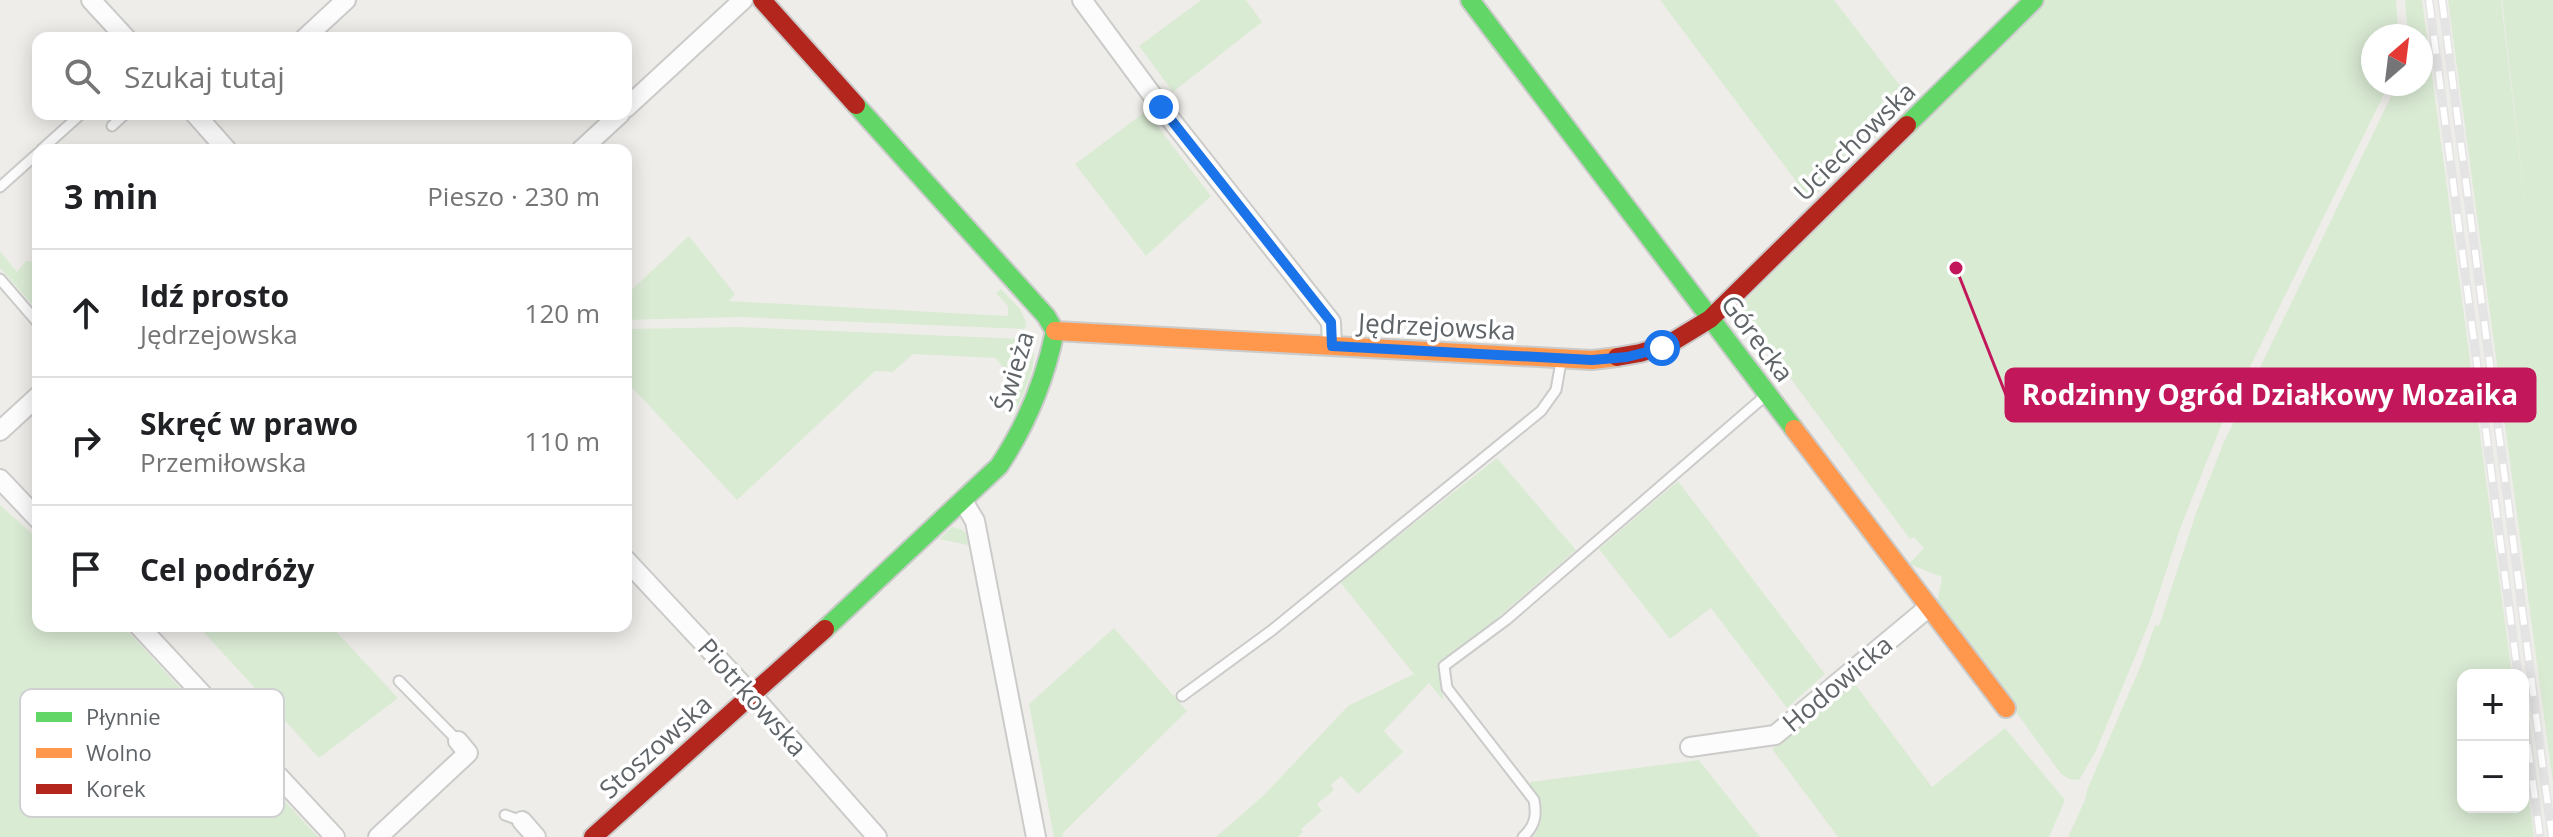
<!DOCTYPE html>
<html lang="pl">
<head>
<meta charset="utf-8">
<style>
  :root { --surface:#fff; --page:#f2f2f2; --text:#202124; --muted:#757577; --line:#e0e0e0 }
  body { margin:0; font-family:"Open Sans",sans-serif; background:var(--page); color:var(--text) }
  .controls { position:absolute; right:24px; bottom:24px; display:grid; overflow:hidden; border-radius:16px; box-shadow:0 4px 20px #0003 }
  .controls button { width:72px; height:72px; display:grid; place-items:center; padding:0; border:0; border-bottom:2px solid var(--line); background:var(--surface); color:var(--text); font:40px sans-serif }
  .compass { position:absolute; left:2361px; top:24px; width:72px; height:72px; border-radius:50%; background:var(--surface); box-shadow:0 4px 20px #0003; rotate:28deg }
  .stop { position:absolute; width:24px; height:24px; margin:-18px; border:6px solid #1a73e8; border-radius:50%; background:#fff }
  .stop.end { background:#1a73e8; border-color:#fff; box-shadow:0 2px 8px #0008 }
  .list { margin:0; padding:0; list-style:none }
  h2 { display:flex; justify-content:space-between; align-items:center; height:104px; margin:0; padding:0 32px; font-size:34px }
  h2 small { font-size:26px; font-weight:400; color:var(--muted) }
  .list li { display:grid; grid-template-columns:52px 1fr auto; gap:24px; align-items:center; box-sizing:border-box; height:128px; padding:0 32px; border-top:2px solid var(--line) }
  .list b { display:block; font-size:30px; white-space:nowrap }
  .list p { margin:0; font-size:26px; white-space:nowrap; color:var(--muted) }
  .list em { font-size:26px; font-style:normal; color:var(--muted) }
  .icon { flex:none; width:44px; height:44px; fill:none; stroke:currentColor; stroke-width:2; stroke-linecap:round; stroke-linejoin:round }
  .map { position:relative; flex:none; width:2553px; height:837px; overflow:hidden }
  .search { position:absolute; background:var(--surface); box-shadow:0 4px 20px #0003; left:32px; top:32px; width:600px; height:88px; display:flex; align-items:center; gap:20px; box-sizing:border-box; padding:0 28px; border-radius:16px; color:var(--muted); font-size:30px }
  .panel { position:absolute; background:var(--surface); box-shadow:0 4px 20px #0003; left:32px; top:144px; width:600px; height:488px; border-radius:16px }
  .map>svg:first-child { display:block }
</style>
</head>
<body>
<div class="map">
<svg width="2553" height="837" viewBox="0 0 2553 837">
  <rect width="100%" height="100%" fill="#efede9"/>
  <path fill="#daebd4" d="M1201,0h45l16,22 -89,70 -34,-46z
    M1660,0h174l78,101 -102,99z
    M2045,0h351l2,36h-25v48h16l-169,344 -40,101 -31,94 -53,128 -17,29 -10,-1 -8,-5 -124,-171 5,-26 -33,-13 15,-16 -10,-11 -4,2 -172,-231z
    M2405,0h17l90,675h-49v132h60v-56l11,86h-466l17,-37 2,-10 54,-125 14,-40 4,1 36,-110 28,-72 174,-360h24v-48h-13z
    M2448,0h53l28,240 -27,-240h51v783z
    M1146,111l65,85 -65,60 -71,-92z
    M689,236l46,58 -6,7 279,15v-10l-12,-13 5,-4 19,20 6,13 -1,7 -284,-12 -115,3v-25z
    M0,251l17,21 9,-11 12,1v49l-38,-43z
    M740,327l286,12c20,15 -5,59 -13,77l-9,-3 6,-35 -14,-20 -83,-4 -20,18 -18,-1 -138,129 -111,-119v-52z
    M1497,458l79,92 -89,77 -46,34 2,39 -14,-17 -45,48 19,21 -45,42 -17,-18 -10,9 3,5 -17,14 5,7 -21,18 2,3 -5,5h-82l48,-42 84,-89 66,-32 -74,-92z
    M1678,481l147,193 -38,34 -76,-100 -41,31 -71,-90z
    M0,505l38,34v87h85l195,211h-318z
    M952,527c13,2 17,7 21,19l-34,-7z
    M198,626h133l67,72 -79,60z
    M1114,628l73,83 -123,121 -2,5h-8l-25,-133z
    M1855,684l77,103 73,-59 60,72 -16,37h-211l-66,-88z
    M1699,760l61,77h-227c13,-19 11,-35 -3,-51v-4z"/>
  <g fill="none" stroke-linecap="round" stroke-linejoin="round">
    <defs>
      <path id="lane" d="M112,126l13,-12
        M41,150l40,-36
        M0,187l38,-34
        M0,279l38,44
        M399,681l59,60
        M1182,696l89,-65 270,-220 15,-21 5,-28
        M505,815l17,6
        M1523,837c12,-11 14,-21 11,-37l-87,-112 -3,-22 62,-46 259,-224"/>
      <path id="street" d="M91,0l35,38
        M1082,0l79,107 170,215 1,24
        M305,38l41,-38
        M626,108l117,-108
        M195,114l32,36
        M581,150l39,-36
        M0,431l38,-35
        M0,479l38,40
        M963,501l12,20 61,316
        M626,560l125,134 126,143
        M139,626l196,211
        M1690,747l85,-12 154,-128
        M522,821l14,16
        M378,837l90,-84 -10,-12"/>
      <path id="fast" d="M1470,0l324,429
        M1907,125l127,-125
        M825,629l174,-163c28,-42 46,-86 56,-135l-9,-15 -190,-211"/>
      <path id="slow" d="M1055,331l537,29 25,-3
        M1794,429l212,279"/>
      <path id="jam" d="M762,0l94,105
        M1617,357l23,-4 29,-9 41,-25 197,-194
        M593,837l232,-208"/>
    </defs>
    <use href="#lane" stroke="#cbcbca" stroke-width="13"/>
    <use href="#street" stroke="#cbcbca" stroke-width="22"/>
    <use href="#fast" stroke="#cacbca" stroke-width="22"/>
    <use href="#slow" stroke="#cacbca" stroke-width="22"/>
    <use href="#jam" stroke="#cacbca" stroke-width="22"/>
    <use href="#lane" stroke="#fdfcfc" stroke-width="9"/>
    <use href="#street" stroke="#fdfcfc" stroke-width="18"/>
    <use href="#fast" stroke="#63d668" stroke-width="18"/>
    <use href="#slow" stroke="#ff974d" stroke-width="18"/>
    <use href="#jam" stroke="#b3261e" stroke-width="18"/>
    <defs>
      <path id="rail" d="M2429,0l89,675
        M2442,0l110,837
        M2523,709l17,128"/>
    </defs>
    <use href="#rail" stroke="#e4e4e4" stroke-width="9"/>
    <use href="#rail" stroke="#fff" stroke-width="6" stroke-dasharray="18" stroke-linecap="butt"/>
  </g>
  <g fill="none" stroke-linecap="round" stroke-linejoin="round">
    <path stroke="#1a73e8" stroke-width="10" d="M1161,107l170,215 1,24 260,14 35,-3 35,-9"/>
  </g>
  <g text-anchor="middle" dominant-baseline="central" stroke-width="7" stroke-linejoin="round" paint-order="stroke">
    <g font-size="26" fill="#5f6468" stroke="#fff">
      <text transform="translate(1854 141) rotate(-44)">Uciechowska</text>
      <text transform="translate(1437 326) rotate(3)">Jędrzejowska</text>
      <text transform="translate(1758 338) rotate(53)">Górecka</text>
      <text transform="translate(1013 371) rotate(-73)">Świeża</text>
      <text transform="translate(1837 683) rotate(-40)">Hodowicka</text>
      <text transform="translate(753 697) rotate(48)">Piotrkowska</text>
      <text transform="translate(655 746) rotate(-42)">Stoszowska</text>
    </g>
  </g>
  <rect x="20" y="689" width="264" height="128" rx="12" fill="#fff" stroke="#cfd0d2" stroke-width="2"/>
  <rect x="36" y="712" width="36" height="10" fill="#63d668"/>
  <rect x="36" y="748" width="36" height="10" fill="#ff974d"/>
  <rect x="36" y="784" width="36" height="10" fill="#b3261e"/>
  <g font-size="22" fill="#5f6468">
    <text x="86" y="725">Płynnie</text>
    <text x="86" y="761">Wolno</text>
    <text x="86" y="797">Korek</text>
  </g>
  <path fill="none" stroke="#c2185b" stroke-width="3" d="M1956 268L2006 395"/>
  <circle fill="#c2185b" stroke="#fff" stroke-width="3" cx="1956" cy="268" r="8"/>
  <rect fill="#c2185b" stroke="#c2185b" stroke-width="3" x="2006" y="369" width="529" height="52" rx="8"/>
  <g font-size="28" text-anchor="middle" font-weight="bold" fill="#fff">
    <text x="2270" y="405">Rodzinny Ogród Działkowy Mozaika</text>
  </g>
</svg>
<div class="controls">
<button>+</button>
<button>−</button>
</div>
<svg class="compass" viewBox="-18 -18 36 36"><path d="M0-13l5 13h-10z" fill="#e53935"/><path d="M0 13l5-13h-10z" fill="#757577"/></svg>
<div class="stop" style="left:1662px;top:348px"></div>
<div class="stop end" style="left:1161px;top:107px"></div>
<div class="search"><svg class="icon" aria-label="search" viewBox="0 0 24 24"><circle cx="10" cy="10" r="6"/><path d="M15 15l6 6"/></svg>Szukaj tutaj</div>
<section class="panel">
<h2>3 min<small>Pieszo · 230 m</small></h2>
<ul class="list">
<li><svg class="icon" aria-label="ahead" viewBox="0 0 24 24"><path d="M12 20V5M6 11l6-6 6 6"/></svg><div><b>Idź prosto</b><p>Jędrzejowska</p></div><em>120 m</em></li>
<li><svg class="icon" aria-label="right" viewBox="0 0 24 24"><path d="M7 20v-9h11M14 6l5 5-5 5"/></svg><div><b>Skręć w prawo</b><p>Przemiłowska</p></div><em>110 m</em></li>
<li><svg class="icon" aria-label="arrive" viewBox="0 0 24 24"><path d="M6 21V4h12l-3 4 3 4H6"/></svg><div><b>Cel podróży</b></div></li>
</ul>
</section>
</div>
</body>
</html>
